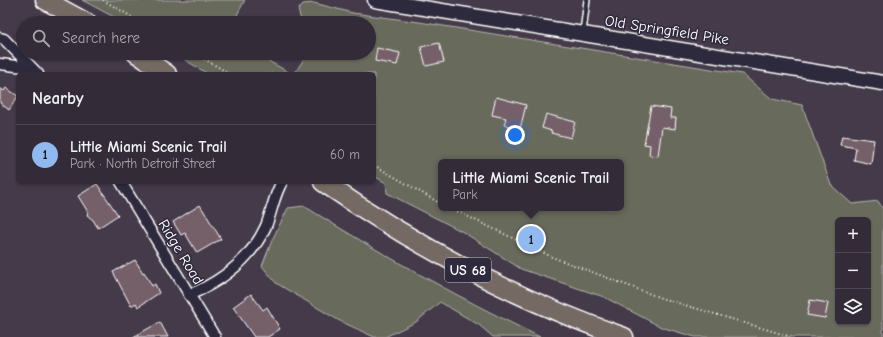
<!DOCTYPE html>
<html lang="en">
<head>
<meta charset="utf-8">
<style>
  :root { --surface:#332c38; --page:#3e3843; --text:#f1f3f6; --muted:#a9a7ae; --line:#4e4853; --accent:#90b9f0 }
  body { margin:0; font-family:"Comic Neue",sans-serif; background:var(--page); color:var(--text) }
  .controls { position:absolute; right:12px; bottom:12px; display:grid; overflow:hidden; border-radius:6px; box-shadow:0 1px 3px #0004 }
  .controls button { width:36px; height:36px; display:grid; place-items:center; padding:0; border:0; border-bottom:1px solid var(--line); background:var(--surface); color:var(--text); font:20px sans-serif }
  .you { position:absolute; left:515px; top:135px; width:14px; height:14px; margin:-10px; border:3px solid #fff; border-radius:50%; background:#1a73e8; box-shadow:0 0 0 6px #1a73e833 }
  .badge { display:grid; place-items:center; width:26px; height:26px; border-radius:50%; background:var(--accent); color:#111; font-size:13px; font-weight:700 }
  .pin { position:absolute; translate:-50% -50%; border:2px solid #fff; box-shadow:0 1px 4px #0006 }
  .popup { position:absolute; left:438px; top:159px; width:186px; height:52px; box-sizing:border-box; display:grid; place-content:center; border-radius:6px; background:var(--surface); filter:drop-shadow(0 1px 3px #0005); font-size:13px; white-space:nowrap; color:var(--muted) }
  .popup b { font-size:15px; color:var(--text) }
  .popup::after { content:''; position:absolute; left:50%; top:100%; margin-left:-8px; border:8px solid transparent; border-top-color:var(--surface) }
  .list { margin:0; padding:0; list-style:none }
  h2 { display:flex; justify-content:space-between; align-items:center; height:52px; margin:0; padding:0 16px; font-size:17px }
  h2 small { font-size:13px; font-weight:400; color:var(--muted) }
  .list li { display:grid; grid-template-columns:26px 1fr auto; gap:12px; align-items:center; box-sizing:border-box; height:60px; padding:0 16px; border-top:1px solid var(--line) }
  .list b { display:block; font-size:15px; white-space:nowrap }
  .list p { margin:0; font-size:13px; white-space:nowrap; color:var(--muted) }
  .list em { font-size:13px; font-style:normal; color:var(--muted) }
  .icon { flex:none; width:22px; height:22px; fill:none; stroke:currentColor; stroke-width:2; stroke-linecap:round; stroke-linejoin:round }
  .map { position:relative; flex:none; width:883px; height:337px; overflow:hidden }
  .search { position:absolute; background:var(--surface); box-shadow:0 1px 3px #0004; left:16px; top:16px; width:360px; height:44px; display:flex; align-items:center; gap:10px; box-sizing:border-box; padding:0 14px; border-radius:22px; color:var(--muted); font-size:15px }
  .panel { position:absolute; background:var(--surface); box-shadow:0 1px 3px #0004; left:16px; top:72px; width:360px; height:112px; border-radius:6px }
  .map>svg:first-child { display:block }
</style>
</head>
<body>
<div class="map">
<svg width="883" height="337" viewBox="0 0 883 337">
  <rect width="100%" height="100%" fill="#443a4a"/>
  <filter id="ink" filterUnits="userSpaceOnUse"><feTurbulence type="fractalNoise" baseFrequency=".025" numOctaves="2"/><feDisplacementMap in="SourceGraphic" scale="8" xChannelSelector="R" yChannelSelector="G"/><feConvolveMatrix kernelMatrix="1 2 1 2 8 2 1 2 1" color-interpolation-filters="sRGB"/></filter>
  <g filter="url(#ink)">
    <path fill="#686a5b" stroke="#b4b4ad" fill-rule="evenodd" d="M82,0h163l-8,15 2,8h-114z
      M314,3l39,10 66,9 323,52 30,25 30,6 29,80 21,19 26,-3 5,8v128h-188l-34,-10 -57,-30 -83,-28 -58,-37 -76,-39 -1,-10 -12,-7v-102h-80l10,-15 2,-6h63v-30h-67l-4,-13 5,-6zM441,162h180v46h-180zM838,220h30v102h-30z
      M174,53h80l38,21h-84z
      M304,206c77,48 155,92 236,131h-47l-14,-12 -39,-23 -24,20 -31,15h-11l-36,-17 -62,-37 -14,-17 11,-28 15,-30z"/>
    <path fill="#75616a" stroke="#fff" d="M439,43l5,19 -18,4 -5,-19z
      M377,48l23,5 -3,12 -22,-4z
      M0,88l4,3 2,-3 12,8 -9,14 -9,-7z
      M496,97l30,8 -6,24 -16,-4 2,-7 -14,-3z
      M651,106l20,3 -1,9h6l-1,11 -13,-2 -4,29 -9,-1 1,-10 -6,-1z
      M546,114l29,8 -4,16 -20,-5 1,-2 -10,-3z
      M842,136l32,4 -3,24 -17,-4 2,-12 -16,-3z
      M97,184l21,31 -20,13 -5,-8 -6,-5 1,-3 -10,-16z
      M200,205l21,34 -24,14 -12,-20 -4,2 -8,-13z
      M135,260l8,13 1,-1 8,14 3,-2 4,9 -21,14 -2,-4 -5,3 -18,-34z
      M251,294l12,16 4,-3 13,22 -12,8h-14l-21,-30z
      M810,300l18,3 -3,15 -18,-3z
      M160,322l8,15h-35z"/>
    <g fill="none" stroke-linecap="round" stroke-linejoin="round">
      <defs>
        <path id="lane" d="M583,32l4,-32"/>
        <path id="street" d="M0,38l4,1 34,35
          M0,64l32,4
          M121,182l94,155
          M189,295c33,-14 62,-36 77,-69 6,-15 8,-31 16,-44"/>
        <path id="secondary" d="M375,0l508,83"/>
        <path id="highway" d="M45,0l42,23
          M136,53l31,21
          M323,182c93,64 194,118 301,155"/>
      </defs>
      <use href="#lane" stroke="#fff" stroke-width="8"/>
      <use href="#street" stroke="#fff" stroke-width="13"/>
      <use href="#secondary" stroke="#fff" stroke-width="17"/>
      <use href="#highway" stroke="#fff" stroke-width="21"/>
      <path stroke="#fff" stroke-width="2" stroke-dasharray="1 3" stroke-linecap="butt" d="M103,0l39,23
        M194,53l36,21
        M374,165l67,39
        M450,208l102,49 109,41 131,39"/>
      <use href="#lane" stroke="#2f2a3d" stroke-width="5"/>
      <use href="#street" stroke="#2f2a3d" stroke-width="10"/>
      <use href="#secondary" stroke="#2f2a3d" stroke-width="14"/>
      <use href="#highway" stroke="#756964" stroke-width="18"/>
    </g>
  </g>
  <g text-anchor="middle" dominant-baseline="central" stroke-width="3" stroke-linejoin="round" paint-order="stroke">
    <rect fill="#2f2a3d" stroke="#c1bfc5" stroke-width="1" x="445" y="258" width="46" height="24" rx="3"/>
    <g font-size="14" font-weight="bold" fill="#fff">
      <text x="468" y="270">US 68</text>
    </g>
    <g font-size="15" fill="#fff" stroke="#2f2a3d">
      <text transform="translate(667 30) rotate(9)">Old Springfield Pike</text>
      <text transform="translate(181 252) rotate(59)">Ridge Road</text>
    </g>
  </g>
</svg>
<div class="controls">
<button>+</button>
<button>−</button>
<button><svg class="icon" aria-label="layers" viewBox="0 0 24 24"><path d="M12 4l9 5-9 5-9-5zM3 14l9 5 9-5"/></svg></button>
</div>
<div class="you"></div>
<div class="pin badge" style="left:531px;top:239px">1</div>
<div class="popup"><b>Little Miami Scenic Trail</b>Park</div>
<div class="search"><svg class="icon" aria-label="search" viewBox="0 0 24 24"><circle cx="10" cy="10" r="6"/><path d="M15 15l6 6"/></svg>Search here</div>
<section class="panel">
<h2>Nearby<small></small></h2>
<ul class="list">
<li><span class="badge">1</span><div><b>Little Miami Scenic Trail</b><p>Park · North Detroit Street</p></div><em>60 m</em></li>
</ul>
</section>
</div>
</body>
</html>
